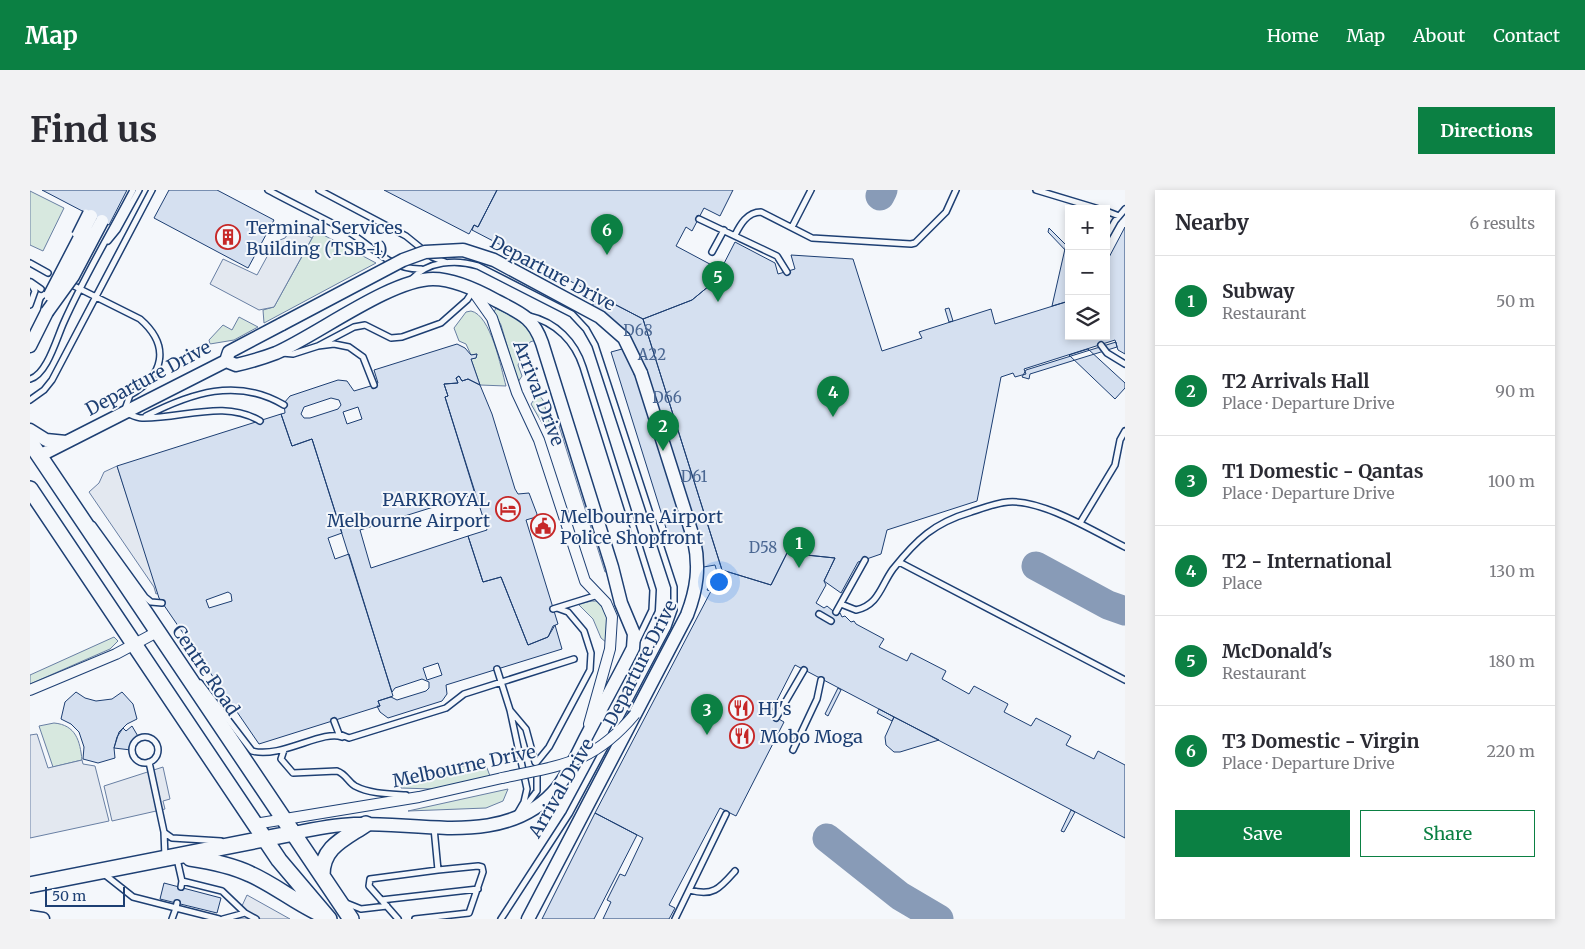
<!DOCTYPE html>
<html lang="en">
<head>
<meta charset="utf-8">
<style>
  :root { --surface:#fff; --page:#f2f2f3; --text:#2b2b33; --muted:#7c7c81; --line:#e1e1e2; --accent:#0b8043 }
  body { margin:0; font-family:Merriweather,serif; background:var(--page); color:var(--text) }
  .controls { position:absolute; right:15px; top:15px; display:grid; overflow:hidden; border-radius:0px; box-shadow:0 2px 8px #0003 }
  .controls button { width:45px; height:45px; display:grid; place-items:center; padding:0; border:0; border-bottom:1px solid var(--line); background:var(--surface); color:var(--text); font:25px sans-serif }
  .scale { position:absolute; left:15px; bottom:12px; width:80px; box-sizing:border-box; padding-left:5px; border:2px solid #1d3f73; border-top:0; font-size:14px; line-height:18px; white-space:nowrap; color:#1d3f73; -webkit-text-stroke:4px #f4f7fb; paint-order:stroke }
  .you { position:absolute; left:688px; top:391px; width:18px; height:18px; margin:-12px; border:4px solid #fff; border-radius:50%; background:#1a73e8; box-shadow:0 0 0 8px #1a73e833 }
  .badge { display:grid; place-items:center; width:32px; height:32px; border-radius:50%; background:var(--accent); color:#fff; font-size:16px; font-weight:700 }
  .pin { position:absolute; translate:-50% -41px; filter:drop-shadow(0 1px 2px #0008) }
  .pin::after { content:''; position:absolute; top:26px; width:18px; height:15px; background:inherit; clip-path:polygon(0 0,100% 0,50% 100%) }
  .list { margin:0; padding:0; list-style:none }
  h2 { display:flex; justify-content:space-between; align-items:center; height:65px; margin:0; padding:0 20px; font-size:21px }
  h2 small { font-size:16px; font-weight:400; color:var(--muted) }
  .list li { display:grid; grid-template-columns:32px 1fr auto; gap:15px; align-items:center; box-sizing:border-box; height:90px; padding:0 20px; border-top:1px solid var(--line) }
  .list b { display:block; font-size:19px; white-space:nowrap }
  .list p { margin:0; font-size:16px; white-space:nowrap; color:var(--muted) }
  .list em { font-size:16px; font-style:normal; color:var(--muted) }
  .actions { display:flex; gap:10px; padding:15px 20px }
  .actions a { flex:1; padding:11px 0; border:1px solid var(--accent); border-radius:0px; text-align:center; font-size:18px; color:var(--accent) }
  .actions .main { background:var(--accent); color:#fff }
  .icon { flex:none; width:28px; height:28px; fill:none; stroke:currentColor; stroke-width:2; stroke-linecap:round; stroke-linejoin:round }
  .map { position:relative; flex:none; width:1095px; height:729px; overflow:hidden; border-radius:0px }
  header { display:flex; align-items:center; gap:30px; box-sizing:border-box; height:70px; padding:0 25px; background:var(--accent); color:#fff }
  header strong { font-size:24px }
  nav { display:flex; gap:28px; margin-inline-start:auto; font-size:18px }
  .intro { display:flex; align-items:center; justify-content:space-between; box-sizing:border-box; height:120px; padding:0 30px }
  h1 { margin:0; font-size:35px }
  .button { padding:12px 22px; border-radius:0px; background:var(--accent); color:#fff; font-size:18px; font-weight:700 }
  main { display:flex; gap:30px; padding:0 30px }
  aside { flex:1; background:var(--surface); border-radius:0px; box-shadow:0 2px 8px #0003 }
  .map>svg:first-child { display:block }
</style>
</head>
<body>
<header>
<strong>Map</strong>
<nav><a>Home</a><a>Map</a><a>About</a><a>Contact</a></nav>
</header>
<div class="intro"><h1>Find us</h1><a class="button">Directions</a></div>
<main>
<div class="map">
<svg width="1095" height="729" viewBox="0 0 1095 729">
  <rect width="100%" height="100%" fill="#f4f7fb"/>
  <path fill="#d7e8df" stroke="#687fa3" d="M0,1l34,17 -21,43 -13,-6z
    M286,41l60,32 -112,60 -1,-13 11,-3z
    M466,118l27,14 13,18 -6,2 -12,23 4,11 -4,6 -17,-57 -7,-13z
    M441,121c20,4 30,57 35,75l-26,-1 -9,-26 5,-1 1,-4 -6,1 -5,-11 -7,-3 -5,-13 12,-16z
    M209,127l19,10 -24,13 -24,4 -1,-4 14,-15 9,5z
    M508,204l5,6 8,28 -5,2 -15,-26z
    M562,411c21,-1 16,28 15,42l-6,-5 -8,-19 -15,-15z
    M84,447l4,4 -8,8 -80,35v-9z
    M24,533c22,2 26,18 28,37l-29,7 -14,-41z
    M454,570l6,16 -57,13 -32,-1v-3z
    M478,599l-5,12 -17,7 -78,3z"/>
  <path fill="#e3e8f0" stroke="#687fa3" d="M262,38l20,10 -38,69 -15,3 -49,-26 13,-25 34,16 18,-33 10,-4z
    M532,235l46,146 -3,1 -46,-146z
    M87,276l42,127 -3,1 -2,-7 -65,-95 10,-9 5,-11z
    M7,544l11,34 34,-8 1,4 12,2 14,55 -79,17v-103z
    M133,577l7,32 -7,2 2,8 -53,12 -8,-35z
    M217,705l43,24h-54z"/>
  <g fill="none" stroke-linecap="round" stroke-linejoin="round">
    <path stroke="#889bb7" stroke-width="29" d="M850,6l3,-6
      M1006,376l72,39 17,6
      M797,648l73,58 39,23"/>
  </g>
  <path fill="#d5e0f0" stroke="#1d3f73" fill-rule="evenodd" d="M12,0h85l-18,35z
    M139,0h48l57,30 -26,48 -94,-50z
    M354,0h113l-19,37 -4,-2 -5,9z
    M467,0h236l-13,26 -16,-8 -12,23 -6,-4 -10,19 45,24 -6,11 -23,19 -49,19 -171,-89 2,-5 4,2z
    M1095,37v127l-7,-4 -3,-10 -91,29 2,5 -4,1 -7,2 -2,-4 -12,4 -24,124 -90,29 -6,24 -23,8 -17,31 -17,-12 11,-23 -48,-5 -16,32 -49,-15 -79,-251 49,-19 23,-19 20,-39 40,21 3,11 17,-5 -4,-14 62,4 29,92 40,-13 -3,-6 72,-23 4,15 74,-23v35h37v-73z
    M1019,38l20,20v6l-21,-22z
    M1039,49v62l-17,5 15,-66z
    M567,105l46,24 79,251 -11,21 -4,-1 10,-18 -2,-7 -17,3 -10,-29 -17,5 -60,-192 11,-3 -9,-28 -22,-12z
    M919,118l4,13 -4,1 -4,-13z
    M1086,152l1,5 -87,27 -1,5 -7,-2 4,-7z
    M427,154l8,4 6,7 6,-1 -1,4 -5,1 9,26 -12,-6 -6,2 -3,-5 -3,2 2,5 -14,1 4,12 -3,1 30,97 -115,36 11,38 97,-32 15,46 18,-5 27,68 20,-8 7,-12 7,24 -116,36 1,9 -5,7 -54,17 -8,-6 -3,-6h3l-2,-5 13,-4 6,3 29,-9 3,-3v-6l-7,-3 -27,9 -3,4 -80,-253 -20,7 -11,-32 4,-1 -1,-10 6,-7 48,-16 9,1 7,10 20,-6 4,-2 -4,-13zM301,208l8,2 2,5 -3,4 -28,9h-6l-3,-4 3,-7z
    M1058,159l37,34v5l-10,11 -46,-44z
    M429,186l3,5 6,-2 12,6 12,29 23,75 3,5 11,-1 8,21 -1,3 -10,3 32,104 -5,2 -5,11 -20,8 -27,-68 -18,5 -15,-46 19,-6 -42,-133 3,-1 -4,-12 14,-1 -2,-5z
    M328,217l4,12 -15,5 -4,-12z
    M251,224l11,32 20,-7 30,94 -14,5 7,21 14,-5 44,142 -15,5 2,5 -121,38 -100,-146 -42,-132zM198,402l3,2 1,7 -23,7 -3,-8z
    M757,363l48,5 -11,23 2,4 -10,18 8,5 3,-2 11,9 2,-2 2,4 3,-1 6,6 3,-1 2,3 28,15 -5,8 28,14 4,-8 35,18 -4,8 27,15 5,-8 34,18 -4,8 27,14 5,-8 35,18 -5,9 28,14 4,-8 27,14v73l-330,-173 -25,49 14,8 -48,94 -16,-8 -51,97 6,3 -6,11h-66l8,-17 -4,-2 13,-26 5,2 18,-38 -48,-25 127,-243 49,15z
    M408,473l4,12 -15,5 -4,-12z
    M808,498l3,2 -13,26 -3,-2z
    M46,502l9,6 11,3 16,-2 10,-7 11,12 4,15 -10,5 -8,8 -5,16 1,10 -17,5 -15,-4 1,-12 -5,-15 -8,-8 -10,-5 4,-17z
    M849,519l15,8 -2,4 -15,-8z
    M864,527l45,23 -39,12h-6l-8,-7 -1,-8z
    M102,536l7,12 -6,6 -2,6 -17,-2 3,-11 6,-9 3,3z
    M1041,620l4,2 -11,20 -3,-1z
    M565,623l42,22 -43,84h-52z
    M134,693l57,15 -4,15 -57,-14z"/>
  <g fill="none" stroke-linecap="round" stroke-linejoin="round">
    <defs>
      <path id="service" d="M238,0c26,14 53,27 79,41 25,14 42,39 74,38
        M289,0l87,46 26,21 13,5
        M1006,0l63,19
        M1076,21l13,5
        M669,29l78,37 10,16
        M762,37l19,-37
        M705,45c5,-10 12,-23 26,-23l51,26 99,6 4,-1 31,-31 10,-22
        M1076,47l9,-16 10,-12
        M78,51l9,-11 22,-40
        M682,62l12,-22
        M0,73l18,10
        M382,89c16,-18 44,-20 66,-13l94,48 14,15 9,16 79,242v23l-6,17 -56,106
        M0,92l5,9 -5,14
        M1,92l10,7
        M44,96l66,33c31,27 24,57 -10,76l-6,17c6,2 12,6 18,6 40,1 82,-19 118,3
        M499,126c27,6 46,26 54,51l70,223 -1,20 -15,31
        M1071,155l6,8 18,11
        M288,156l36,-19 11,-2 26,13 11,-1 39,-14 26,-23 6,-9
        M252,163l11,1 25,-8 16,-2 15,3 14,10 11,28
        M0,189c17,-4 27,-42 34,-57 20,-45 46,-88 69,-132
        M0,210l14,-10 8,-10 100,-190
        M116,226c45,-23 91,-39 138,-11
        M1050,333l35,-58 5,-25 5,-9
        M63,335l52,72 6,5 11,1
        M869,372l226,118
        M811,414l15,6c23,-5 25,-25 37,-41 24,-30 41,-46 78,-57 12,-4 25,-9 37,-10 34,-3 87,30 117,45
        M523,419l45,-14
        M806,422l29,-52
        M789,424l12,7
        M467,479l13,41 17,79 -3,13 -7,12
        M170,493l52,68c29,8 71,-22 90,-14
        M480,520l16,19 9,33
        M746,528l28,-48
        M304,531l5,13 10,4 97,-30 18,-14 110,-35
        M102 560a13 13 0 1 1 26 0a13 13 0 1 1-26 0Z
        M254,560l-3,9 12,14 44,-2c9,3 11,11 18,15 15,8 35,8 51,9
        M763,560l24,-51 4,-19
        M119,572l15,70 1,25
        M506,573l13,-16 41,-77 1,-17 -7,-22 -16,-19 -11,-4
        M495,617l12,-16v-21
        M135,643l7,5 49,3
        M147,669l5,22 -1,6
        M74,684l29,23 43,11 -4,11
        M152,691l40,10 23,22
        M660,700c23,7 30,-2 45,-19
        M351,710l97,-11
        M147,713l-1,5 43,11
        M316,713l15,6 26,-3
        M193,729l22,-6 11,6
        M368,729l-29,-33 1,-7 68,-9
        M385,729l54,-6 14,-41 -1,-5 -4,-1 -40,4 -4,-42
        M471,729l68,-105 37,-69
        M645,729l51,-105"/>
      <path id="minor" d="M443,101l19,27 25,75 22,47 46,141 21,22 6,14 -2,32 -21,75
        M0,500l86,-36 41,-22
        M225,634l164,-27 83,-19"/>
      <path id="tertiary" d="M0,156l17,-34 2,-9
        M196,171l10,4c13,-3 27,-7 40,-12 41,-18 115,-74 157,-74 21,0 46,12 64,22 23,12 36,16 45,42l70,224 9,36 13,31 -1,14c-15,30 -32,60 -48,91 -8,16 -16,34 -28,49 -49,60 -136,34 -203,36 -20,1 -41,5 -60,9
        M0,240l16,10 20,2
        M9,266l187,-95 3,-9 53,-28
        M0,727l13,2
        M498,729l159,-304c10,-26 13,-48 7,-75l-53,-167"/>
      <path id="primary" d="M0,252l321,477
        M0,299l249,371 50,59
        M160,668c20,3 41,7 60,16 25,11 46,29 71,40
        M292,685c0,-28 22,-36 44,-51
        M0,695l264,-52"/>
    </defs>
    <use href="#service" stroke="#1d3f73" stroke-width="8"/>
    <use href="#minor" stroke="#1d3f73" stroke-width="12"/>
    <use href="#tertiary" stroke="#1d3f73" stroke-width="15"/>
    <use href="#primary" stroke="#1d3f73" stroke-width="18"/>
    <use href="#service" stroke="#f4f7fb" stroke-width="5"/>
    <use href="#minor" stroke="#f4f7fb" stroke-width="10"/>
    <use href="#tertiary" stroke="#f4f7fb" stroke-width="12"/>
    <use href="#primary" stroke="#f4f7fb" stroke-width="15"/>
    <defs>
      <path id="service-bridge" d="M45,44l11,-22"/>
      <path id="minor-bridge" d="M472,588c60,-13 91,-14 133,-64"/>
      <path id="tertiary-bridge" d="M20,105l41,-79
        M17,122l26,-36 29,-55
        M252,134l121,-64 22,-8 38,-2 31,10 106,57 24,21 17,35"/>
    </defs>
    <use href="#service-bridge" stroke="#1d3f73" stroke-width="8" stroke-linecap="butt"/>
    <use href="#minor-bridge" stroke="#1d3f73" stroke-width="12" stroke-linecap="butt"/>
    <use href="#tertiary-bridge" stroke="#1d3f73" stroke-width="15" stroke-linecap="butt"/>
    <use href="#service-bridge" stroke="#f4f7fb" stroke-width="5"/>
    <use href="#minor-bridge" stroke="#f4f7fb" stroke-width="10"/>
    <use href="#tertiary-bridge" stroke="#f4f7fb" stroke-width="12"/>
  </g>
  <defs>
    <symbol id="building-ring" viewBox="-11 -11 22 22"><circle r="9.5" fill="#f4f7fb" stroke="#c62828" stroke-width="1.5"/><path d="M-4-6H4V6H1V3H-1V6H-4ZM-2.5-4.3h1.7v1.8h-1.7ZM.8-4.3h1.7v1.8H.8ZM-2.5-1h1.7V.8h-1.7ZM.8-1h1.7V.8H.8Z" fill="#c62828"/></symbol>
    <symbol id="hotel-ring" viewBox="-11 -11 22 22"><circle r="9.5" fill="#f4f7fb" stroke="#c62828" stroke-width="1.5"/><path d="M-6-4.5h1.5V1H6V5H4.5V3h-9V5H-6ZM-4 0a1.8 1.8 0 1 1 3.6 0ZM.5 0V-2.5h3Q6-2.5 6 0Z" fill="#c62828"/></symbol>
    <symbol id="civic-ring" viewBox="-11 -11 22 22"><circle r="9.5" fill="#f4f7fb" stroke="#c62828" stroke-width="1.5"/><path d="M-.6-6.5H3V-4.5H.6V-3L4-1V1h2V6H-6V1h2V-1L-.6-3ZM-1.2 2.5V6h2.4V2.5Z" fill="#c62828"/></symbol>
    <symbol id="restaurant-ring" viewBox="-11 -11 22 22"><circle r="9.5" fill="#f4f7fb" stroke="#c62828" stroke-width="1.5"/><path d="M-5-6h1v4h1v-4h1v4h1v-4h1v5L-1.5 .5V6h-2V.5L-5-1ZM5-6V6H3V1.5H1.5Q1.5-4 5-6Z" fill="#c62828"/></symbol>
  </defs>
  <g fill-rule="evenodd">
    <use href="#building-ring" x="184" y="33" width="28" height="28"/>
    <use href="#hotel-ring" x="464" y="305" width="28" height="28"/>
    <use href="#civic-ring" x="499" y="322" width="28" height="28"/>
    <use href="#restaurant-ring" x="697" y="504" width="28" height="28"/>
    <use href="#restaurant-ring" x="698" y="532" width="28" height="28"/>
  </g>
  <g text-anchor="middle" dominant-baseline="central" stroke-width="4" stroke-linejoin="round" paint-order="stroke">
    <g font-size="15" fill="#4b6792">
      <text x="608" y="140">D68</text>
      <text x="622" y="164">A22</text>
      <text x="637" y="207">D66</text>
      <text x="664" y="286">D61</text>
      <text x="733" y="357">D58</text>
    </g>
    <g font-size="18" fill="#1d3f73" stroke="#f4f7fb" text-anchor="start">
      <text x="216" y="37">Terminal Services<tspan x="216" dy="21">Building (TSB-1)</tspan></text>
      <text x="460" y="309" text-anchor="end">PARKROYAL<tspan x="460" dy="21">Melbourne Airport</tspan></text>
      <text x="530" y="326">Melbourne Airport<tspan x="530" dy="21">Police Shopfront</tspan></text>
      <text x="728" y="518">HJ's</text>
      <text x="730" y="546">Mobo Moga</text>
    </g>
    <g font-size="18" fill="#1d3f73" stroke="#f4f7fb">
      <text transform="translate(523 83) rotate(28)">Departure Drive</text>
      <text transform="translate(118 188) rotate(-28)">Departure Drive</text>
      <text transform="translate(509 203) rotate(69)">Arrival Drive</text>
      <text transform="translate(610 473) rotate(-63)">Departure Drive</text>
      <text transform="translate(176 480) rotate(56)">Centre Road</text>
      <text transform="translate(434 576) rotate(-12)">Melbourne Drive</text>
      <text transform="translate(531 598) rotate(-60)">Arrival Drive</text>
    </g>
  </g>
</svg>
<div class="controls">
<button>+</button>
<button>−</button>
<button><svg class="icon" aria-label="layers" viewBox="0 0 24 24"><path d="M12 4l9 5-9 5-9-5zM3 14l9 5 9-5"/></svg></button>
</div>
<div class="scale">50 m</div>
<div class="you"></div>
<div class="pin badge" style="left:769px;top:378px">1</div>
<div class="pin badge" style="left:633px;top:261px">2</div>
<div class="pin badge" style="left:677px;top:545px">3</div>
<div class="pin badge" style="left:803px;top:227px">4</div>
<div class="pin badge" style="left:688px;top:112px">5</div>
<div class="pin badge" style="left:577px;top:65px">6</div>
</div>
<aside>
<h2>Nearby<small>6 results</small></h2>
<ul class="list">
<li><span class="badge">1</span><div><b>Subway</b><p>Restaurant</p></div><em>50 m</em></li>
<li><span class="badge">2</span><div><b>T2 Arrivals Hall</b><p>Place · Departure Drive</p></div><em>90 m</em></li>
<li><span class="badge">3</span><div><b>T1 Domestic - Qantas</b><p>Place · Departure Drive</p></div><em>100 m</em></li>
<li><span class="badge">4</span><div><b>T2 - International</b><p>Place</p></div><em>130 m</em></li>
<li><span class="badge">5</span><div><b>McDonald's</b><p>Restaurant</p></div><em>180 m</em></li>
<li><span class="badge">6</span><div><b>T3 Domestic - Virgin</b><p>Place · Departure Drive</p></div><em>220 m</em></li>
</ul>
<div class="actions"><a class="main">Save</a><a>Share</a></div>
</aside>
</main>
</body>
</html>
